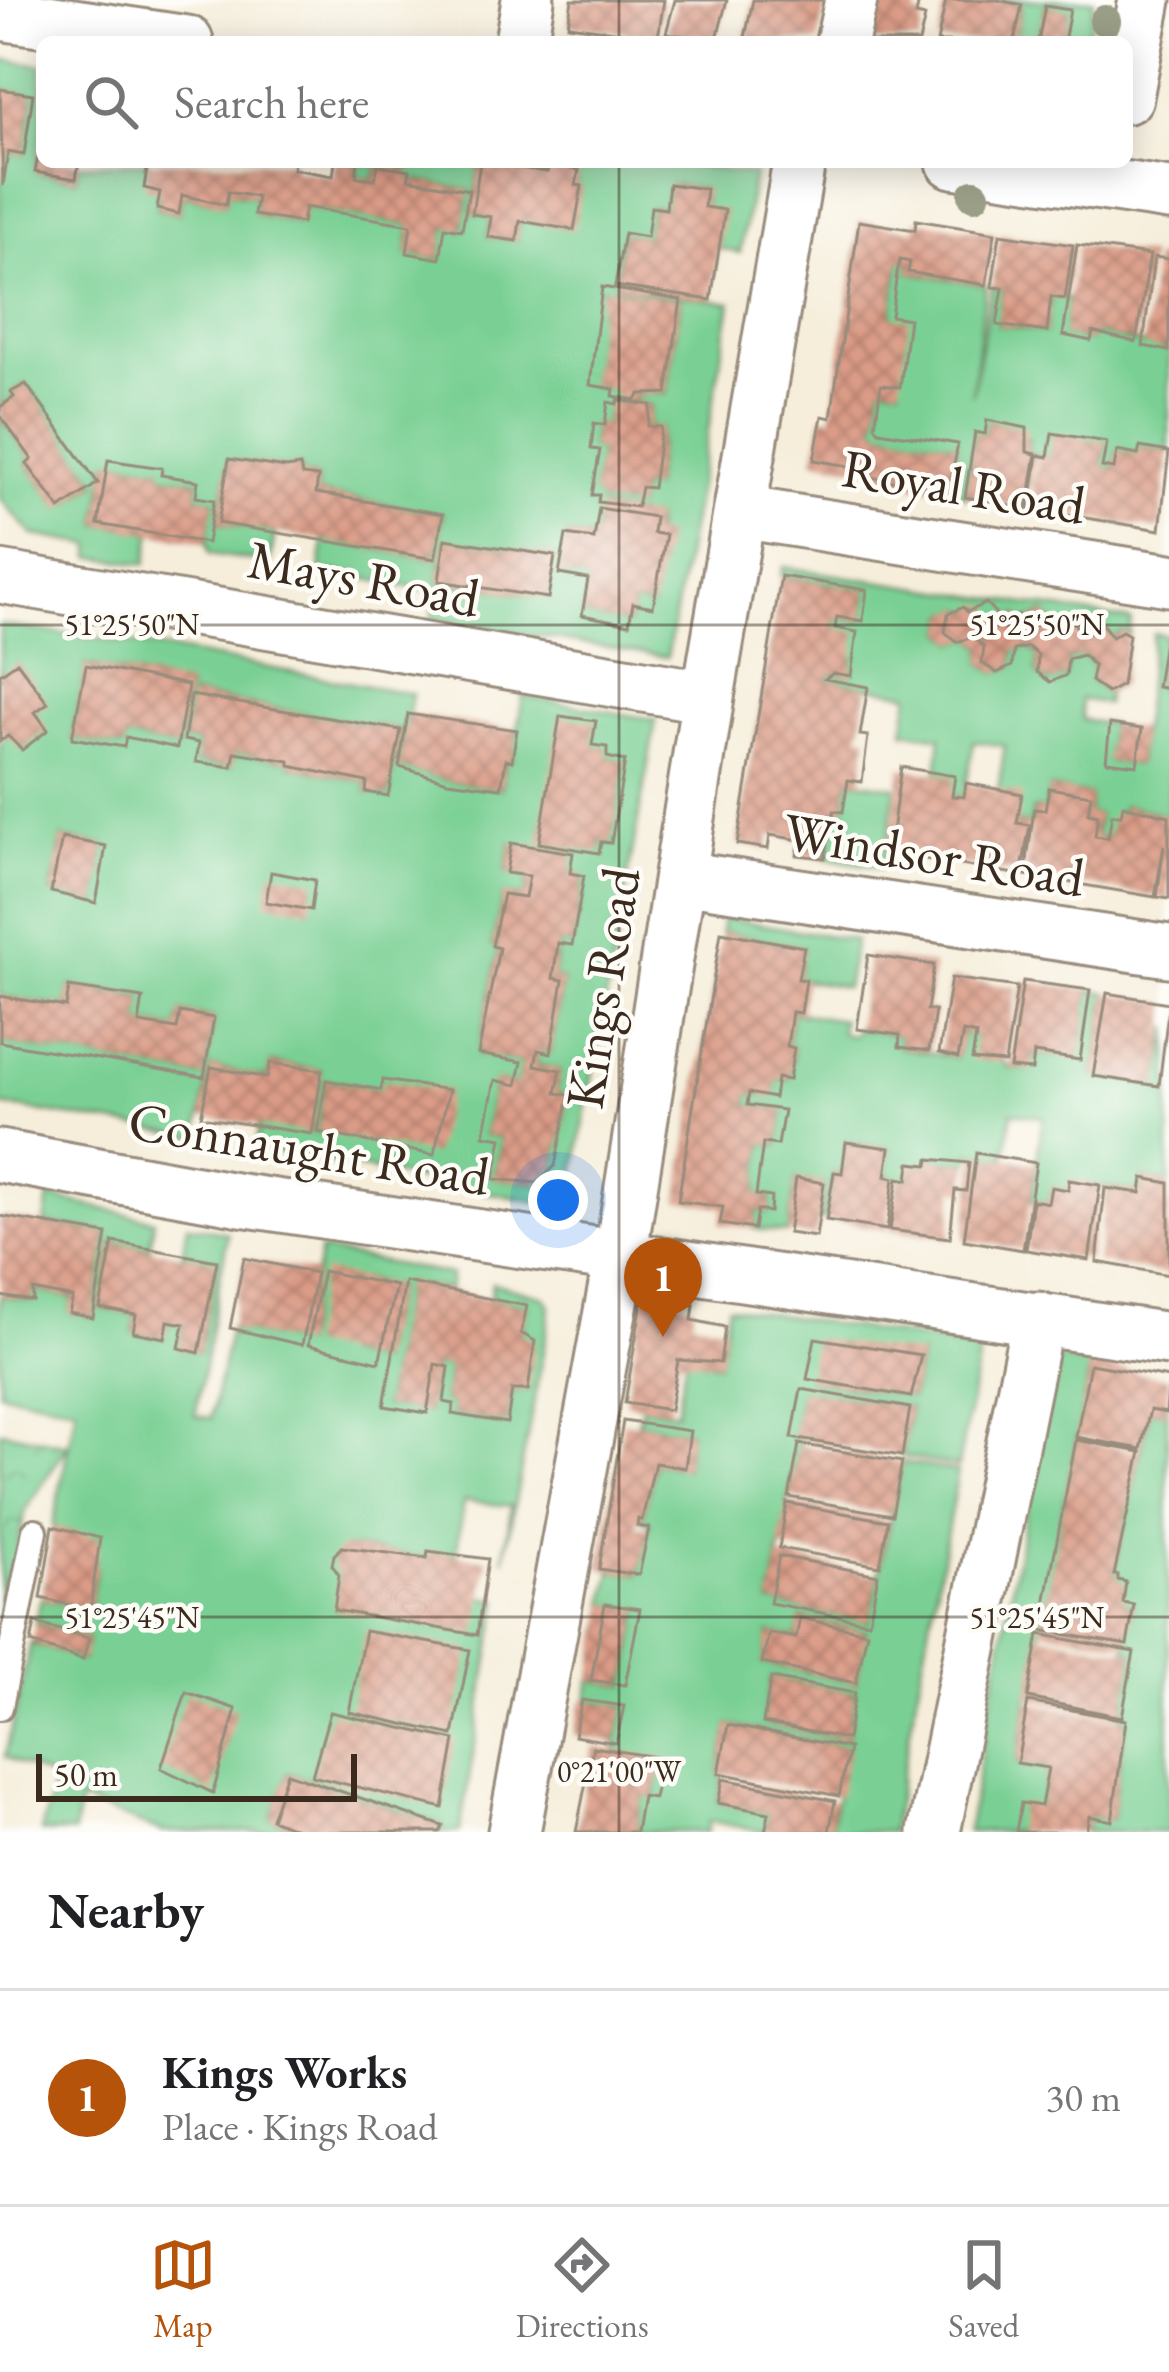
<!DOCTYPE html>
<html lang="en">
<head>
<meta charset="utf-8">
<style>
  :root { --surface:#fff; --page:#f2f2f2; --text:#202124; --muted:#757577; --line:#e0e0e0; --accent:#b45309 }
  body { margin:0; font-family:"EB Garamond",serif; background:var(--page); color:var(--text) }
  .scale { position:absolute; left:36px; bottom:30px; width:321px; box-sizing:border-box; padding-left:12px; border:6px solid #3b2a1e; border-top:0; font-size:33px; line-height:42px; white-space:nowrap; color:#3b2a1e; -webkit-text-stroke:9px #fdfcf7; paint-order:stroke }
  .you { position:absolute; left:558px; top:1200px; width:42px; height:42px; margin:-30px; border:9px solid #fff; border-radius:50%; background:#1a73e8; box-shadow:0 0 0 18px #1a73e833 }
  .badge { display:grid; place-items:center; width:78px; height:78px; border-radius:50%; background:var(--accent); color:#fff; font-size:39px; font-weight:700 }
  .pin { position:absolute; translate:-50% -99px; filter:drop-shadow(0 3px 6px #0008) }
  .pin::after { content:''; position:absolute; top:63px; width:42px; height:36px; background:inherit; clip-path:polygon(0 0,100% 0,50% 100%) }
  .list { margin:0; padding:0; list-style:none }
  h2 { display:flex; justify-content:space-between; align-items:center; height:156px; margin:0; padding:0 48px; font-size:51px }
  h2 small { font-size:39px; font-weight:400; color:var(--muted) }
  .list li { display:grid; grid-template-columns:78px 1fr auto; gap:36px; align-items:center; box-sizing:border-box; height:216px; padding:0 48px; border-top:3px solid var(--line) }
  .list b { display:block; font-size:45px; white-space:nowrap }
  .list p { margin:0; font-size:39px; white-space:nowrap; color:var(--muted) }
  .list em { font-size:39px; font-style:normal; color:var(--muted) }
  .icon { flex:none; width:66px; height:66px; fill:none; stroke:currentColor; stroke-width:2; stroke-linecap:round; stroke-linejoin:round }
  .map { position:relative; flex:none; width:1169px; height:1832px; overflow:hidden }
  .search { position:absolute; background:var(--surface); box-shadow:0 6px 30px #0003; left:36px; right:36px; top:36px; height:132px; display:flex; align-items:center; gap:30px; box-sizing:border-box; padding:0 42px; border-radius:18px; color:var(--muted); font-size:45px }
  .sheet { height:372px; background:var(--surface) }
  nav { display:flex; justify-content:space-around; align-items:center; box-sizing:border-box; height:168px; border-top:3px solid var(--line); background:var(--surface); font-size:33px; color:var(--muted) }
  nav a { display:grid; justify-items:center; gap:6px }
  nav .on { color:var(--accent) }
  .map>svg:first-child { display:block }
</style>
</head>
<body>
<div class="map">
<svg width="1169" height="1832" viewBox="0 0 1169 1832">
  <defs>
    <pattern id="park-crowns" width="20" height="18" patternUnits="userSpaceOnUse" patternTransform="scale(3)"><rect width="20" height="18" fill="#7ad094"/><path d="M2 6a3 3 0 1 1 6 0M12 15a3 3 0 1 1 6 0" fill="none" stroke="#65a978"/></pattern>
    <pattern id="building-cross-hatch" width="8" height="8" patternUnits="userSpaceOnUse" patternTransform="scale(3)"><rect width="8" height="8" fill="#db9c87"/><path d="M0 0l8 8M0 8l8-8" fill="none" stroke="#b37f6e"/></pattern>
  </defs>
  <rect width="100%" height="100%" fill="#fdfcf7"/>
  <filter id="ink" filterUnits="userSpaceOnUse"><feTurbulence type="fractalNoise" baseFrequency=".00833" numOctaves="2"/><feDisplacementMap in="SourceGraphic" scale="24" xChannelSelector="R" yChannelSelector="G"/><feConvolveMatrix kernelMatrix="1 2 1 2 8 2 1 2 1" color-interpolation-filters="sRGB"/></filter>
  <filter id="wash" filterUnits="userSpaceOnUse"><feTurbulence type="fractalNoise" baseFrequency=".004" numOctaves="4" result="noise"/><feDisplacementMap in="SourceGraphic" scale="48" xChannelSelector="R" yChannelSelector="G"/><feGaussianBlur stdDeviation="2.7" result="paint"/><feColorMatrix in="noise" values="0 0 0 0 0 0 0 0 0 0 0 0 0 0 0 0 0 1.4 0 .05"/><feComposite in="paint" operator="in"/></filter>
  <g filter="url(#wash)">
    <rect width="100%" height="100%" fill="#f6eedb"/>
    <path fill="#7ad094" stroke="#5a7d59" stroke-width="3" fill-rule="evenodd" d="M998,0h96l-6,42h-24l5,-31 -24,-5 -7,36 -23,-3 7,-34z
      M0,59l42,6v66l-6,41 40,7 3,-14 69,-3 12,30 -3,17 22,5 3,-19 43,9 3,-12 29,5 -2,18 46,8 4,-16 106,18 -4,28 32,6 6,-32 17,3 7,-40 -61,-11 1,-10 -31,-4 -3,14 -19,-2 2,-15h122l-8,51 19,4 -3,20 29,3 3,-19 56,-36 2,-14 -29,-6 -2,7 -54,-10h180l81,13 -14,78 -22,-5 -14,-41 1,-18 -35,-5 -4,25 -15,-2 -4,30 -24,-3 -8,52 116,17 -64,354 -235,-38 4,-27 -116,-22 4,-30 111,19 8,-45 -127,-21 2,-15 -16,-3 -2,-9 -14,2 -57,-8 -11,63 57,9 -5,31 -60,-9 -3,-11 7,-43 -18,-3 2,-16 -37,-6v-7l-53,-8 -10,64 54,8 -6,32 -54,-7v-12l-59,-10 -33,-36v-83l32,43 -5,5 33,44 38,-25 -72,-99 -14,8 2,5 -14,10v-221l8,-34 16,2 9,-59 -33,-6zM603,288l78,12 -14,93 -27,1 -5,6 -21,-11 -23,-4zM619,400l32,5 -3,21 13,2 -8,60 -12,-1 -4,20 -38,-5v-7l-6,-1 7,-44 -9,-2 3,-24 11,1 4,-22 8,1zM600,508l55,10 -3,89 -19,-4 -4,21 -46,-9 5,-36 -28,-5 7,-39 27,4zM445,540l109,16 -6,42 -109,-17z
      M900,260l10,2 -1,10 77,13 -14,110 20,-108 11,1 -5,37 48,7 5,-35 18,2 -5,36 27,6 2,-9 76,19v101l-28,-5 -3,8 -21,-4 -3,18 -12,-2 5,-25 -59,15 -21,-5 2,-13 -41,-19 -3,14 -10,-1 -10,64 -16,-5 8,-48 -78,-13 -4,-5 6,-41 19,2 -9,-71z
      M783,567l348,53 -2,15 -7,-4 -10,6 -9,-12 -19,11 -11,-13 -14,7 -15,-17 -18,9 -8,-7 -15,7 -40,-14 -15,6 -3,18 12,10 16,-5 11,10 -2,16 14,10 16,-7 2,-16 14,-3 10,8 -1,18 13,9 16,-7 2,-16 15,-4 11,11 -3,15 16,12 -1,11 -26,-5 2,21 28,4 -3,37 30,4 16,-132 12,2 -8,52 12,2 -4,22 4,1v104l-46,-11 -15,33 -13,-2 3,-21 -10,-2 2,-18 -41,-7 -4,22 -12,-1 -3,16 -13,-2 -19,-33 7,-44 -31,-5 -10,56 -12,-1 -15,-23 4,-36 -37,-6 6,-37 -85,-15 8,-6 18,2 2,-18 -18,-29 2,-11 25,4 5,-31 -86,-14z
      M0,625l143,20 269,49 -13,73 50,14 52,7 5,-29 6,1 11,-64 133,24 -86,480 -16,5 -298,-57 3,-25 53,10 9,-63 -50,-7 -4,15 -56,-11 -14,70 -197,-32v-63l204,35 10,-59 -33,-6 -4,17 -38,-6 3,-26 -72,-10 -4,20 -66,-11v-255l7,-5 -7,-11zM86,665l102,21 -11,62 -51,-11 -3,10 -51,-9zM192,695l208,35 -12,65 -22,-3 1,-10 -76,-16 -1,-5 -55,-9 -4,15 -34,-4 2,-20 -15,-3zM560,717l47,40 18,5 -14,81 -10,-1 -2,10zM62,838l43,8 -9,57 -45,-11zM511,843l73,34 -12,68 -14,-2 -5,35 10,2 -12,72 -13,-2 -3,14 25,6 -4,23 12,2 -13,71 -19,17 -42,-5 8,-40 -18,-4 11,-53 22,4 5,-23 -44,-8 21,-106 -7,-3 11,-50 22,2 3,-21 -22,-4zM326,1080l55,10 -63,42z
      M848,780l48,7 -12,81 -59,-10 9,-47 9,1z
      M723,918l132,22 -9,47 -48,-8 5,-32 -82,-15z
      M1090,990l17,3 -14,83 65,10 11,-60v157l-26,-5 -2,15 -71,-12 -2,9 -17,-3 -3,16 -17,-3 12,-83 -31,-5 -7,46 -35,-5 -1,10 -39,-4 -2,6 -20,15 -22,-4 3,-28 -42,-6 -5,31h-9l-7,47h-6l4,-36 -28,-5 -8,54 -34,-4 3,-19 12,2 2,-14 -15,-3 7,-52 15,2 6,-35 -37,-5 2,-12 24,4 4,-19 12,2 5,-32 -7,-2 5,-34 50,8 -1,13 11,2 5,-6 43,6 -1,12 58,11 6,-26 13,3 34,33 21,1 3,-16 45,6z
      M49,1197l105,23 -4,28 -37,-6 -13,66 36,7 -3,17 31,6 4,-17 16,3 -4,24 19,5 18,-91 -35,-7 6,-30 40,8 -33,183 16,2 19,-90 72,16 18,-94 131,25 -2,15 -44,-7 -21,123 43,6 8,-48 14,3 -5,34 10,3 -1,10 53,9 6,-33 16,-1 -7,-56 6,-27 -37,-7 2,-16 53,14 5,9 -2,19 -44,235 7,-54 -47,-5 -8,54 -29,3 -75,-10 -13,26 160,26 -39,232h-20l2,-7 -154,-52 -17,46 31,13h-139l-83,-31 -6,31h-33l14,-52 -50,-23 26,-114 52,17 5,-22 -53,-15 6,-25 49,11 6,-42 -43,-41 23,-119 -76,-15v-96l32,5 1,-11 40,8 -3,15 23,4 14,-83 -62,-11zM360,1279l36,8 -18,75 -34,-8z
      M728,1306l252,43 -22,118 -56,-11 8,-48 -109,-18 -8,46 6,2v6l-29,159 99,19 33,-160 56,10 -67,360h-62l19,-84 -119,-23 -10,47 4,7 -5,23 51,11 -4,19 -55,-11 -3,11h-71l6,-36 13,1 6,-36 -46,-10 9,-45 -37,-5 4,-21 35,5 14,-75 -35,-6 7,-33 27,3 11,-52 -8,-2 13,-57 30,5 4,-37 -51,-8 4,-17 34,6 10,-54 33,6zM921,1355l-10,42 -104,-18zM801,1618l65,14 -10,51 -93,-20 6,-30 27,5zM771,1678l84,15 -8,46 -84,-16z
      M1054,1357l36,7 -73,399 31,5 -7,38 -25,26h-49z
      M1167,1403l2,429h-83l3,-16 23,4 14,-100 -4,-3 12,-64 -8,-3 7,-45 -10,-2 -5,-27 -4,-2 36,-164 15,2z"/>
    <path fill="url(#park-crowns)" stroke="#5a7d59" stroke-width="3" d="M0,1431l68,14 -43,66 -25,126z"/>
    <g id="blocks">
      <path fill="url(#building-cross-hatch)" d="M572,0h92l-6,37 -90,-12z
        M675,0h52l-11,42 -50,-9z
        M753,0h74l-9,42h-74z
        M871,0h48l-3,15 9,2 -6,25h-68z
        M946,0h52l24,5 -8,37h-77z
        M1045,6l25,4 -6,32h-26z
        M0,89l33,5 -9,61 -16,-3 -5,34z
        M40,145l2,17h37l-3,17 -41,-7z
        M148,162h146l-1,7 40,7 2,-14h23l-2,15 19,2 3,-14 32,5 -2,9 61,11 -7,40 -17,-3 -5,32 -33,-6 4,-28 -106,-18 -3,16 -48,-8 3,-18 -6,-1 -23,-4 -2,13 -44,-10 -3,19 -22,-5 3,-17 -16,-4z
        M480,162l67,10 2,-7 30,5 -3,15 6,1 -8,44 -54,-9 -3,20 -29,-4 3,-20 -19,-3z
        M669,184l37,5 -2,18 21,3 -14,90 -96,-14 9,-53 23,4 4,-30 15,2z
        M916,220l79,13 -9,52 -78,-13 2,-10 -10,-2 -3,13 -6,43 18,3 -9,68 -19,-2 -6,41 4,5 79,13 -9,48 -78,-15 1,-7 -58,-10 8,-44 9,2 28,-197 56,9z
        M1000,234l73,11 -8,54 -14,-2 -4,35 -50,-7 6,-37 -11,-1z
        M1077,245l73,10 -14,87 -43,-10 -2,9 -28,-6z
        M1154,257l15,2v92l-26,-5z
        M602,287l79,13 -14,93 -27,1 -4,6 -23,-4 1,-7 -24,-4z
        M26,384l72,99 -38,26 -33,-45 5,-5 -32,-43v-9l14,-10 -3,-5z
        M618,400l33,5 -3,21 13,1 -8,61 -12,-1 -4,20 -39,-5 1,-7h-7l8,-45 -9,-1 3,-26 11,2 3,-23 9,2z
        M987,420l40,8v24l9,2 -9,55 -62,-12 10,-65 10,2z
        M1052,433l55,9 -5,25 12,2 3,-18 21,4 2,-8 29,5 -9,78 -130,-21 8,-54 10,2z
        M229,459l57,9 14,-2 2,9 16,2 -2,16 127,21 -8,45 -217,-36z
        M108,460l54,8 -1,7 37,6 -2,16 18,3 -7,43 -109,-19z
        M599,508l56,9 -2,16 13,2 -13,72 -20,-4 -4,21 -47,-9 6,-36 -29,-5 7,-39 28,4z
        M445,539l110,17 -7,42 -109,-17z
        M781,576l86,14 -4,31 -26,-4 -2,11 22,4 -6,44 -18,-3 -8,6 43,8 -8,48 8,1 -6,46 -14,-2 -5,32 -9,-1 -9,47 -28,-3 3,-15 -30,-5 -2,14 -31,-5z
        M986,603l17,19 15,-7 8,7 18,-9 15,17 14,-8 11,14 19,-11 9,12 10,-6 7,4 -7,50 -15,8 -16,-12 3,-15 -11,-11 -15,4 -2,16 -16,7 -13,-10 1,-17 -10,-8 -14,3 -2,16 -15,7 -15,-10 2,-16 -11,-10 -16,5 -12,-10 3,-18 15,-7 4,5z
        M1165,635h4v54l-12,-2z
        M17,662l31,41 -13,9 13,18 -26,20 -14,-14 -8,5v-67z
        M86,665l102,20 -11,63 -51,-11 -2,10 -52,-9z
        M191,695l210,35 -13,66 -22,-4 1,-10 -77,-16v-5l-55,-9 -3,15 -36,-5 3,-19 -15,-3z
        M408,714l109,16 -5,31 -6,-2 -5,29 -53,-7 -49,-14z
        M560,716l36,5 -4,24 15,2v10l18,4 -14,82 -10,-1 -2,11 -60,-10z
        M1110,724l32,5 -5,36 -31,-4z
        M901,767l54,9 -3,20 12,1 2,-14 56,11 -5,29 13,2 -9,50 -132,-22z
        M1049,788l42,7 -3,18 10,2 -3,21 13,2 4,-24 9,1 2,-10 46,11v83l-12,-2 7,-52 -9,52 -130,-22 9,-66 11,1z
        M62,838l44,8 -10,57 -45,-11z
        M511,843l62,10 -3,20 14,3 -12,69 -14,-2 -5,35 10,2 -12,73 -13,-3 -3,15 26,5 -5,23 13,2 -14,71 -18,17 -43,-4 8,-41 -18,-3 11,-55 22,5 5,-23 -44,-8 21,-106 -7,-2 11,-52 22,3 4,-21 -23,-3z
        M271,872l44,8 -4,30 -45,-8z
        M721,932l83,15 -6,32 8,1 -5,33 -9,-1 -5,34 7,2 -5,32 -12,-2 -3,20 -25,-5 -2,12 37,5 -6,35 -15,-2 -7,52 15,2 -1,15 -13,-2 -3,19 -34,-5 3,-17 -45,-6z
        M868,955l66,10 -7,45 8,1 -6,40 -30,-4 1,-12 -43,-6z
        M951,978l66,9 -12,76 -33,-3 4,-25 -13,-3 -5,26 -19,-5z
        M1023,981l67,9 -10,70 -46,-7 -2,17 -22,-2z
        M69,987l74,11 -4,25 38,6 3,-17 34,6 -10,59 -204,-35v-46l66,11z
        M1107,993l62,10 -10,83 -66,-10z
        M270,1063l52,7 -10,64 -111,-17 10,-50 56,11z
        M326,1080l55,10 2,-10 66,10 -15,65 -116,-23z
        M846,1142l44,6 -4,28 8,2 -7,52 -61,-10 8,-48 8,1z
        M976,1153l60,10 -13,87 -59,-10z
        M929,1159l40,4 -3,28 -11,-1 -5,48 -60,-8 8,-52 10,2 2,-17 18,2z
        M796,1178l28,5 -8,54 -28,-4z
        M1143,1178l26,5v92l-72,-13 8,-74 36,5z
        M1069,1180l31,5 -11,75 -63,-10 7,-50 15,3 3,-16 17,3z
        M0,1216l107,18 -14,84 -24,-5 4,-15 -40,-8v11l-33,-5z
        M113,1242l104,19 -18,92 -20,-5 5,-24 -16,-3 -3,17 -32,-6 3,-17 -36,-7z
        M244,1258l72,15 -14,72 -72,-17z
        M323,1271l73,15 -17,76 -71,-17z
        M405,1282l122,24 -6,27 14,8 -7,49h-16l-5,33 -55,-9 2,-10 -10,-2 5,-35 -14,-3 -8,49 -43,-7z
        M643,1295l51,10 -2,15 33,7 -5,36 -42,-3 -8,50 -45,-7z
        M815,1338l106,17 -10,42 -104,-18z
        M1090,1364l79,14 -3,35 -16,-3 -9,39 -65,-12z
        M801,1389l109,19 -8,48 -110,-18z
        M623,1421l67,10 -5,37 -30,-5 -13,57 -4,-1 -1,7 12,2 -10,47 -40,-6z
        M1076,1440l65,12 -27,123h4v5l8,2 -3,21 11,2 -7,40 -87,-15z
        M799,1444l103,18 -10,53 -103,-18z
        M787,1503l101,18 -8,45 -101,-18z
        M53,1526l47,12 -10,72 -49,-12z
        M342,1547l85,11 1,-7 60,8 -11,76 -143,-25 5,-35 -7,-10 2,-10z
        M779,1556l99,19 -9,47 -99,-19z
        M605,1604l35,5 -15,76 -34,-5z
        M800,1618l67,14 -11,51 -94,-20 7,-30 27,5z
        M35,1623l54,15 -6,22 -52,-17z
        M365,1631l105,19 -17,85 -104,-23z
        M1039,1634l95,18 -12,65 -94,-19z
        M771,1678l84,15 -8,46 -84,-16z
        M186,1692l50,17 -23,84 -52,-25z
        M582,1700l42,6 -8,37 -42,-7z
        M1028,1702l98,18 -14,101 -23,-5 -3,16h-70l5,-29 20,3 7,-38 -31,-5z
        M330,1712l125,28 -12,68 -131,-32z
        M728,1725l121,23 -10,48 -120,-23z
        M593,1747l69,11 -8,40 -12,-2 -6,36h-60z
        M287,1773l156,53 -3,6h-137l-32,-13z
        M723,1779l112,22 -6,31h-64l4,-19 -51,-10z"/>
    </g>
  </g>
  <g filter="url(#ink)">
    <use href="#blocks" fill-opacity="0" stroke="#988c7c" stroke-width="3"/>
    <g fill="none" stroke-linecap="round" stroke-linejoin="round">
      <defs>
        <path id="lane" d="M0,1707l35,-176"/>
        <path id="street" d="M0,14l187,28
          M521,42l7,-42
          M842,42l9,-42
          M1127,97l18,-97
          M953,162l216,32
          M740,512l429,68
          M0,577l708,120
          M681,877l488,74
          M0,1156l241,44 928,139
          M514,1832l106,-574 88,-561 91,-535
          M934,1832l104,-514"/>
      </defs>
      <use href="#lane" stroke="#988c7c" stroke-width="30"/>
      <use href="#street" stroke="#988c7c" stroke-width="57"/>
      <use href="#lane" stroke="#fff" stroke-width="24"/>
      <use href="#street" stroke="#fff" stroke-width="51"/>
    </g>
    <g fill="#9a9e86">
      <circle cx="1105" cy="21" r="16"/>
      <circle cx="974" cy="195" r="16"/>
    </g>
  </g>
  <path fill="none" stroke="#3b2a1e" stroke-width="3" stroke-opacity="0.45" d="M619,0v42M619,162v1670M0,625h1169M0,1617h1169"/>
  <g text-anchor="middle" dominant-baseline="central" stroke-width="9" stroke-linejoin="round" paint-order="stroke">
    <g font-size="54" fill="#3b2a1e" stroke="#fdfcf7">
      <text transform="translate(964 486) rotate(9)">Royal Road</text>
      <text transform="translate(364 578) rotate(10)">Mays Road</text>
      <text transform="translate(934 854) rotate(9)">Windsor Road</text>
      <text transform="translate(602 988) rotate(-81)">Kings Road</text>
      <text transform="translate(309 1148) rotate(9)">Connaught Road</text>
    </g>
  </g>
  <g font-size="30" text-anchor="middle" fill="#3b2a1e" stroke="#fdfcf7" stroke-width="9" stroke-linejoin="round" paint-order="stroke">
    <text x="132" y="635">51°25'50"N</text>
    <text x="1037" y="635">51°25'50"N</text>
    <text x="132" y="1628">51°25'45"N</text>
    <text x="1037" y="1628">51°25'45"N</text>
    <text x="619" y="1782">0°21'00"W</text>
  </g>
</svg>
<div class="scale">50 m</div>
<div class="you"></div>
<div class="pin badge" style="left:663px;top:1337px">1</div>
<div class="search"><svg class="icon" aria-label="search" viewBox="0 0 24 24"><circle cx="10" cy="10" r="6"/><path d="M15 15l6 6"/></svg>Search here</div>
</div>
<section class="sheet">
<h2>Nearby<small></small></h2>
<ul class="list">
<li><span class="badge">1</span><div><b>Kings Works</b><p>Place · Kings Road</p></div><em>30 m</em></li>
</ul>
</section>
<nav>
<a class="on"><svg class="icon" aria-label="map" viewBox="0 0 24 24"><path d="M3 6l6-2 6 2 6-2v14l-6 2-6-2-6 2zM9 4v14M15 6v14"/></svg>Map</a>
<a><svg class="icon" aria-label="directions" viewBox="0 0 24 24"><path d="M12 3l9 9-9 9-9-9zM9 14v-3h6M13 9l2 2-2 2"/></svg>Directions</a>
<a><svg class="icon" aria-label="saved" viewBox="0 0 24 24"><path d="M7 4h10v16l-5-4-5 4z"/></svg>Saved</a>
</nav>
</body>
</html>
